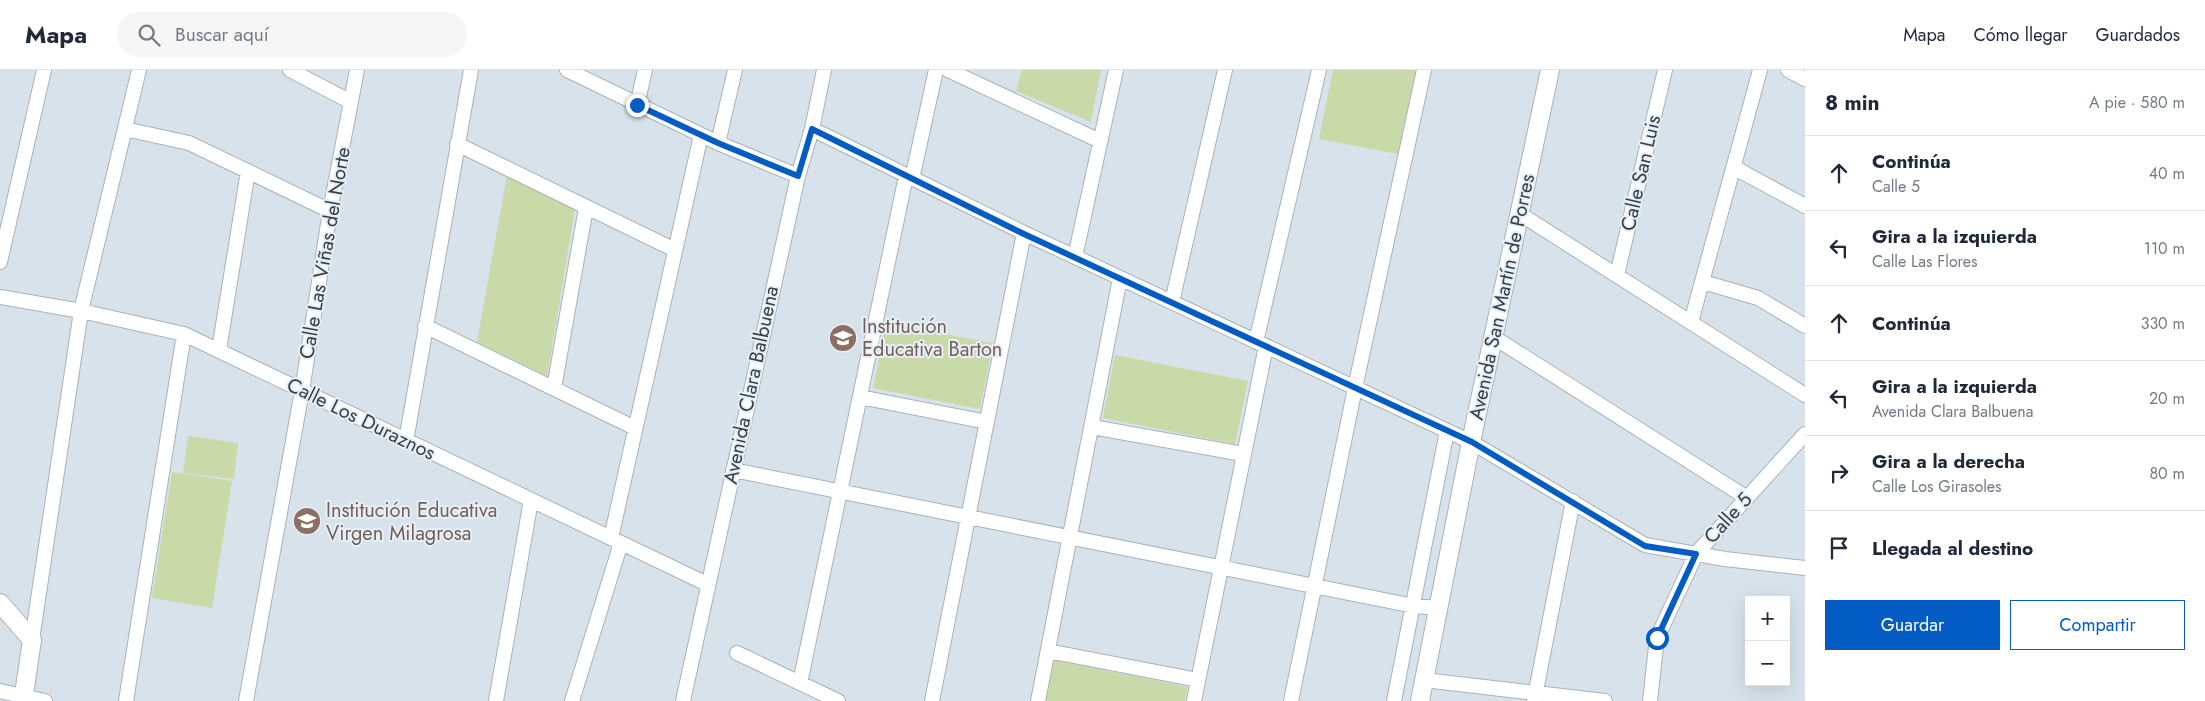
<!DOCTYPE html>
<html lang="es">
<head>
<meta charset="utf-8">
<style>
  :root { --surface:#fff; --page:#f6f6f7; --text:#1f2937; --muted:#747a83; --line:#e0e1e3; --accent:#035bc4 }
  body { margin:0; font-family:Jost,sans-serif; background:var(--page); color:var(--text) }
  .controls { position:absolute; right:15px; bottom:15px; display:grid; overflow:hidden; border-radius:0px; box-shadow:0 5px 20px #0002 }
  .controls button { width:45px; height:45px; display:grid; place-items:center; padding:0; border:0; border-bottom:1px solid var(--line); background:var(--surface); color:var(--text); font:25px sans-serif }
  .stop { position:absolute; width:15px; height:15px; margin:-11px; border:4px solid #035bc4; border-radius:50%; background:#fff }
  .stop.end { background:#035bc4; border-color:#fff; box-shadow:0 1px 5px #0008 }
  .list { margin:0; padding:0; list-style:none }
  h2 { display:flex; justify-content:space-between; align-items:center; height:65px; margin:0; padding:0 20px; font-size:21px }
  h2 small { font-size:16px; font-weight:400; color:var(--muted) }
  .list li { display:grid; grid-template-columns:32px 1fr auto; gap:15px; align-items:center; box-sizing:border-box; height:75px; padding:0 20px; border-top:1px solid var(--line) }
  .list b { display:block; font-size:19px; white-space:nowrap }
  .list p { margin:0; font-size:16px; white-space:nowrap; color:var(--muted) }
  .list em { font-size:16px; font-style:normal; color:var(--muted) }
  .actions { display:flex; gap:10px; padding:15px 20px }
  .actions a { flex:1; padding:11px 0; border:1px solid var(--accent); border-radius:0px; text-align:center; font-size:18px; color:var(--accent) }
  .actions .main { background:var(--accent); color:#fff }
  .icon { flex:none; width:28px; height:28px; fill:none; stroke:currentColor; stroke-width:2; stroke-linecap:round; stroke-linejoin:round }
  .map { position:relative; flex:none; width:1805px; height:631px; overflow:hidden }
  header { display:flex; align-items:center; gap:30px; box-sizing:border-box; height:70px; padding:0 25px; background:var(--surface); border-bottom:1px solid var(--line) }
  header strong { font-size:24px }
  nav { display:flex; gap:28px; margin-inline-start:auto; font-size:18px }
  .search { width:350px; height:45px; background:var(--page); display:flex; align-items:center; gap:12px; box-sizing:border-box; padding:0 18px; border-radius:28px; color:var(--muted); font-size:19px }
  main { display:flex }
  aside { flex:1; background:var(--surface) }
  .map>svg:first-child { display:block }
</style>
</head>
<body>
<header>
<strong>Mapa</strong>
<div class="search"><svg class="icon" aria-label="search" viewBox="0 0 24 24"><circle cx="10" cy="10" r="6"/><path d="M15 15l6 6"/></svg>Buscar aquí</div>
<nav><a>Mapa</a><a>Cómo llegar</a><a>Guardados</a></nav>
</header>
<main>
<div class="map">
<svg width="1805" height="631" viewBox="0 0 1805 631">
  <rect width="100%" height="100%" fill="#d7e2ea"/>
  <path fill="#c9daa8" d="M1022,0h79l-10,52 -75,-31z
    M1333,0h83l-18,84 -79,-15z
    M507,105l68,34 -28,168 -70,-35z
    M886,253l107,20 -13,66 -107,-21z
    M1115,285l133,26 -13,63 -132,-26z
    M188,366l50,7 -4,36 -51,-6z
    M172,402l60,9 -20,127 -60,-10z
    M1053,590l135,27 -3,14h-140z"/>
  <g fill="none" stroke-linecap="round" stroke-linejoin="round">
    <defs>
      <path id="minor" d="M290,0l61,32
        M567,0l151,73 80,33
        M948,0l152,71
        M1788,0l17,9
        M637,35l8,-35
        M125,59l64,14 141,68
        M812,59l212,104 447,209 174,103 80,14 80,9
        M718,73l17,-73
        M457,74l218,106
        M1735,98l70,38
        M912,109l24,-109
        M1520,144l285,181
        M1075,187l41,-187
        M0,192l44,-192
        M1617,205l48,-205
        M1703,212l55,16 47,28
        M0,227l81,14 103,23 523,250
        M1172,232l53,-232
        M1691,252l69,-252
        M425,256l210,102
        M1495,268l252,160
        M1256,272l63,-272
        M219,280l29,-179
        M554,318l32,-180
        M860,327l127,25
        M1092,357l151,27
        M406,371l65,-371
        M733,400l681,136 25,2
        M611,468l90,-403
        M32,570l49,-329 58,-241
        M1048,581l150,29
        M737,583l101,48
        M1424,610l181,21
        M800,613l106,-507
        M0,621l45,10
        M126,631l58,-367
        M246,631l56,-310 28,-180 27,-141
        M496,631l35,-201
        M572,631l49,-158
        M683,631l115,-525 14,-47 12,-59
        M932,631l92,-468
        M1038,631l82,-423
        M1194,631l72,-355
        M1291,631l64,-313 69,-318
        M1394,631l53,-270
        M1534,631l39,-200
        M1650,631l7,-63 39,-84 109,-120"/>
      <path id="tertiary" d="M0,533l32,37 -9,61
        M1420,631l51,-259 79,-372"/>
    </defs>
    <use href="#minor" stroke="#a8b2ba" stroke-width="16"/>
    <use href="#tertiary" stroke="#a8b2ba" stroke-width="20"/>
    <use href="#minor" stroke="#fff" stroke-width="14"/>
    <use href="#tertiary" stroke="#fff" stroke-width="18"/>
  </g>
  <g fill="none" stroke-linecap="round" stroke-linejoin="round">
    <path stroke="#035bc4" stroke-width="6" d="M637,35l81,38 80,33 14,-47 212,105 448,208 173,104 51,8 -39,84"/>
  </g>
  <defs>
    <symbol id="school-disc" viewBox="-11 -11 22 22"><circle r="9.5" fill="#8d6e63" stroke="#e5eff8"/><path d="M0-5L7-2L0 1L-7-2ZM-4 1L0 2.5L4 1V4Q0 6-4 4Z" fill="#fff"/></symbol>
  </defs>
  <g fill-rule="evenodd">
    <use href="#school-disc" x="827" y="252" width="32" height="32"/>
    <use href="#school-disc" x="291" y="435" width="32" height="32"/>
  </g>
  <g text-anchor="middle" dominant-baseline="central" stroke-width="4" stroke-linejoin="round" paint-order="stroke">
    <g font-size="20" fill="#393d40" stroke="#e5eff8">
      <text transform="translate(1641 103) rotate(-77)">Calle San Luis</text>
      <text transform="translate(325 183) rotate(-80)">Calle Las Viñas del Norte</text>
      <text transform="translate(1502 227) rotate(-78)">Avenida San Martín de Porres</text>
      <text transform="translate(751 315) rotate(-78)">Avenida Clara Balbuena</text>
      <text transform="translate(361 349) rotate(26)">Calle Los Duraznos</text>
      <text transform="translate(1728 448) rotate(-48)">Calle 5</text>
    </g>
    <g font-size="20" fill="#785e54" stroke="#e5eff8" text-anchor="start">
      <text x="862" y="256">Institución<tspan x="862" dy="23">Educativa Barton</tspan></text>
      <text x="326" y="440">Institución Educativa<tspan x="326" dy="23">Virgen Milagrosa</tspan></text>
    </g>
  </g>
</svg>
<div class="controls">
<button>+</button>
<button>−</button>
</div>
<div class="stop" style="left:1657px;top:568px"></div>
<div class="stop end" style="left:637px;top:35px"></div>
</div>
<aside>
<h2>8 min<small>A pie · 580 m</small></h2>
<ul class="list">
<li><svg class="icon" aria-label="ahead" viewBox="0 0 24 24"><path d="M12 20V5M6 11l6-6 6 6"/></svg><div><b>Continúa</b><p>Calle 5</p></div><em>40 m</em></li>
<li><svg class="icon" aria-label="left" viewBox="0 0 24 24"><path d="M17 20v-9H6M10 6l-5 5 5 5"/></svg><div><b>Gira a la izquierda</b><p>Calle Las Flores</p></div><em>110 m</em></li>
<li><svg class="icon" aria-label="ahead" viewBox="0 0 24 24"><path d="M12 20V5M6 11l6-6 6 6"/></svg><div><b>Continúa</b></div><em>330 m</em></li>
<li><svg class="icon" aria-label="left" viewBox="0 0 24 24"><path d="M17 20v-9H6M10 6l-5 5 5 5"/></svg><div><b>Gira a la izquierda</b><p>Avenida Clara Balbuena</p></div><em>20 m</em></li>
<li><svg class="icon" aria-label="right" viewBox="0 0 24 24"><path d="M7 20v-9h11M14 6l5 5-5 5"/></svg><div><b>Gira a la derecha</b><p>Calle Los Girasoles</p></div><em>80 m</em></li>
<li><svg class="icon" aria-label="arrive" viewBox="0 0 24 24"><path d="M6 21V4h12l-3 4 3 4H6"/></svg><div><b>Llegada al destino</b></div></li>
</ul>
<div class="actions"><a class="main">Guardar</a><a>Compartir</a></div>
</aside>
</main>
</body>
</html>
